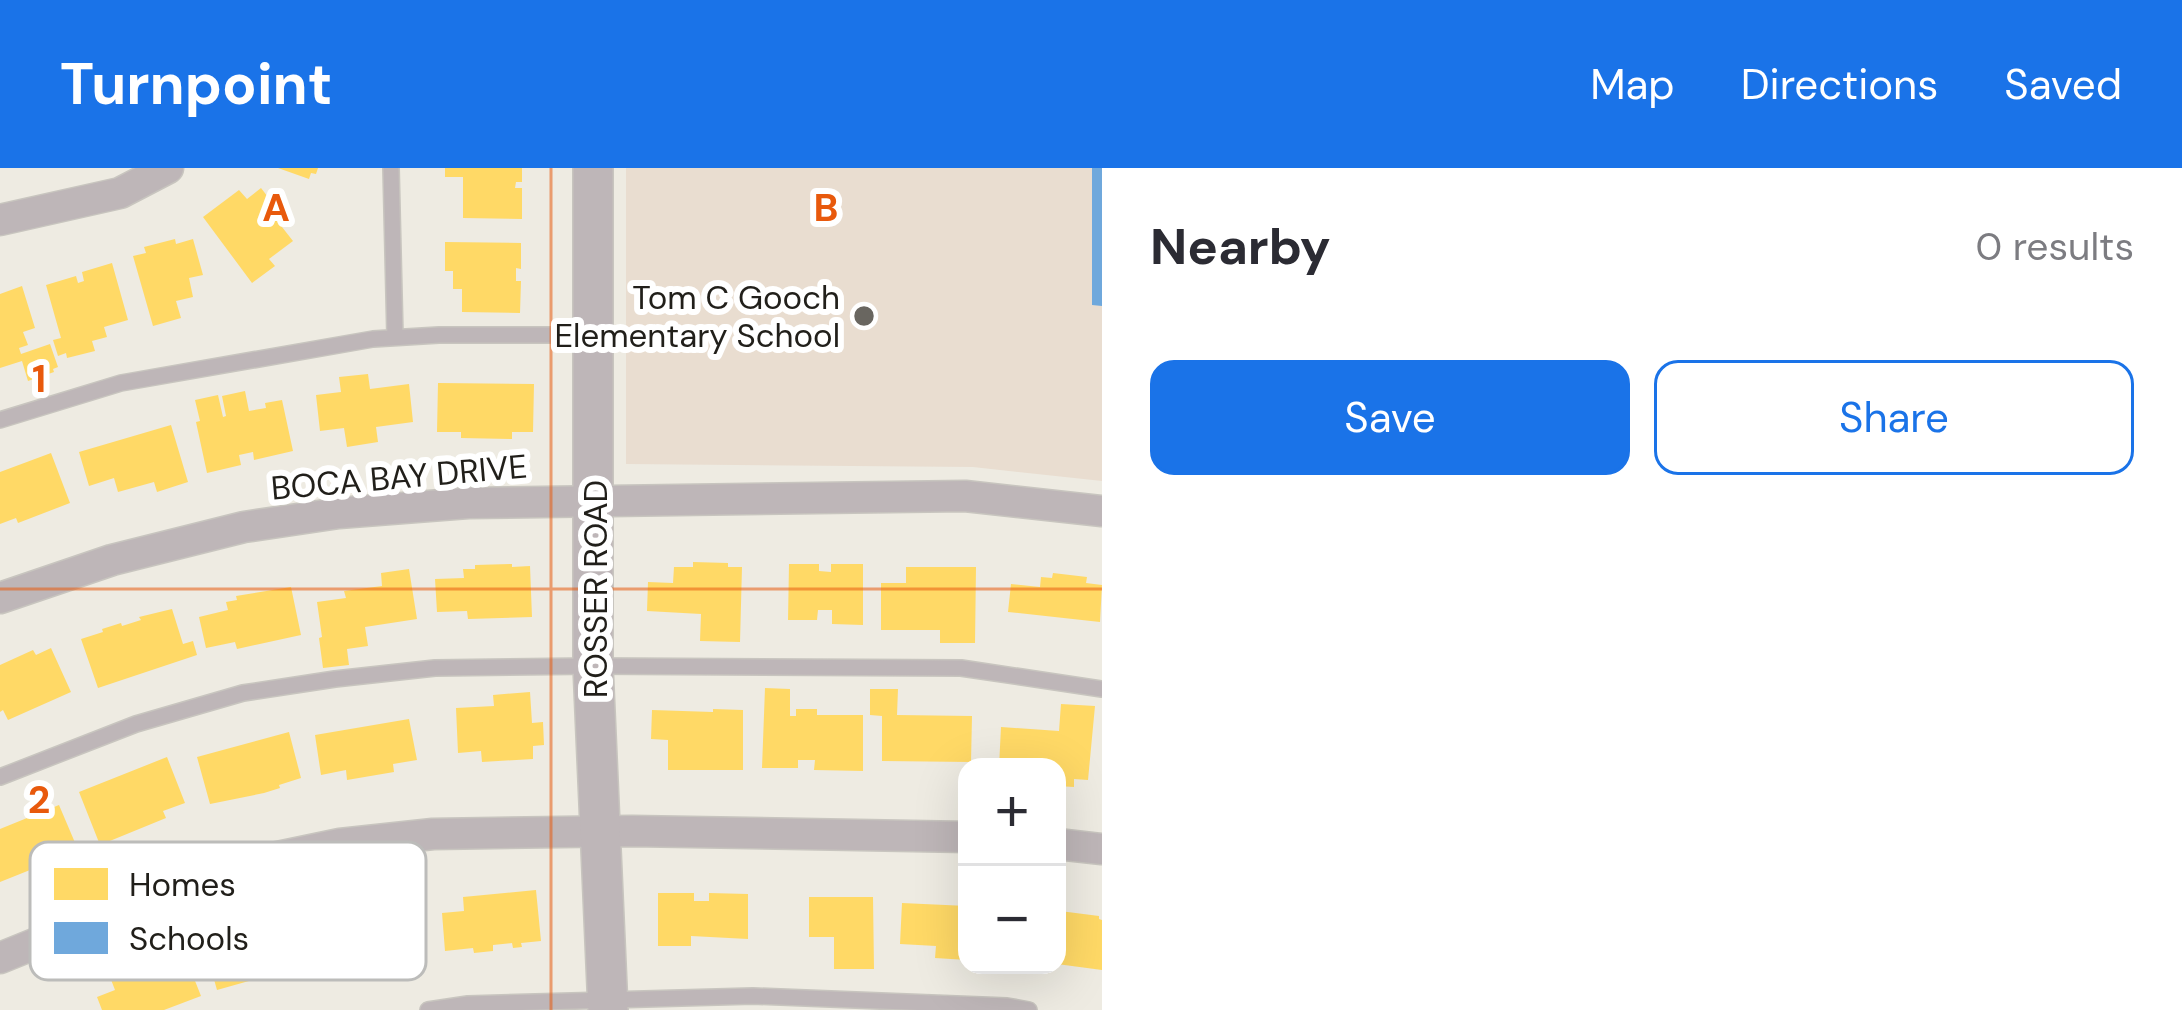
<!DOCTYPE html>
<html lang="en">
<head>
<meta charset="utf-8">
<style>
  :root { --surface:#fff; --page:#f2f2f3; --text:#2b2b33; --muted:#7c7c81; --line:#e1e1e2; --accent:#1a73e8 }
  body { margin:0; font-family:"DM Sans",sans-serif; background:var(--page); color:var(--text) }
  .controls { position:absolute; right:36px; bottom:36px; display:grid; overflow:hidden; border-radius:24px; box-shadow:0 12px 48px #0002 }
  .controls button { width:108px; height:108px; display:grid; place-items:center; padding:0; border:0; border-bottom:3px solid var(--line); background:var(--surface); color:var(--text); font:60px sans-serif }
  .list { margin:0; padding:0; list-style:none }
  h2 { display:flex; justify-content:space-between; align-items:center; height:156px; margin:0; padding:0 48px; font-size:51px }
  h2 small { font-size:39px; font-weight:400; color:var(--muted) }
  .actions { display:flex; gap:24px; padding:36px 48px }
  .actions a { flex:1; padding:27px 0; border:3px solid var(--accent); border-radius:24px; text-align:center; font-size:42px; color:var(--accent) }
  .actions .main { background:var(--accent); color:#fff }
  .map { position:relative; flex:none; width:1102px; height:842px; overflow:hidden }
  header { display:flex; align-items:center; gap:72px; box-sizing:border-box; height:168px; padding:0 60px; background:var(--accent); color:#fff }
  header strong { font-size:57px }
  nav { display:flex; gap:66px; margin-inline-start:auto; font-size:42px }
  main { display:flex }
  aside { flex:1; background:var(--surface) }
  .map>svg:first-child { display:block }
</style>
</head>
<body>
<header>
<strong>Turnpoint</strong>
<nav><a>Map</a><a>Directions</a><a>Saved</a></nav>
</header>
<main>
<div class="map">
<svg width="1102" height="842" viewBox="0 0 1102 842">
  <rect width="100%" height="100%" fill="#eeebe2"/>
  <path fill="#e9ddd0" d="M626,0h476v313l-129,-14 -347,-3z"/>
  <path fill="#ffd966" d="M278,0h40l-2,6 -5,-1 -2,6z
    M445,0h77v14h-6l-1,6h7v31l-59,-1v-41h-18z
    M261,20l27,35 -6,4 11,14 -24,18 6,7 -23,17 -49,-66 36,-27 8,9z
    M175,71l1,5 17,-5 10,36 -14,3 4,19 -17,4 5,17 -28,8 -20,-70 13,-3 -2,-6z
    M445,74l76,1v26l-5,-1v13h5l-1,32 -58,-1v-23h-9v-18h-8z
    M112,95l16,57 -24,7 3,10 -15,4 3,10 -28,7 -1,-5 -8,3 -5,-16 8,-2 -15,-53 30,-9 2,7 6,-2 -2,-9z
    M22,118l13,42 -12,4 5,13 -9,3 2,6 29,-10 8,23 -5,2 1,3 -26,9 -6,-20 -22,7v-74z
    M368,206l2,15 39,-5 4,38 -37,5 2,15 -31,5 -3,-19 -24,3 -4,-36 25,-3 -2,-15z
    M438,215l96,1 -1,48h-21v7l-51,-1v-6h-24z
    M245,223l4,20 17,-3 -1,-5 17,-3 11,51 -39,9 -1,-8 -14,3 2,10 -34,8 -11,-51 4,-1 -5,-21 23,-5 5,22 3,-1 -4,-20z
    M171,257l17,57 -31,10 -3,-10 -36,10 -4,-14 -25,8 -10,-34z
    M51,285l19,50 -52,20 -2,-5 -16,6v-52z
    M693,394l35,1v4h14l-2,75 -40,-1 1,-27 -54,-3 1,-29 25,1 1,-16h19z
    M512,396v3l18,-1 2,51 -64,2 -1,-8 -30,1 -2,-33 29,-1 -1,-9h12v-4z
    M789,396h30v7l12,1v-8h32v61l-31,-1v-14h-14l-1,10h-29z
    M906,399h70l-1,76h-35v-13h-59v-47h25z
    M409,401l8,50 -52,8 3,19 -21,3 2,16 -26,3 -4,-30 3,-1 -5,-35 29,-4 -2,-7 38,-5 -1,-13z
    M1053,405l34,4 -1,6 16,2 -2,37 -92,-10 3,-28 29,3 1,-10 11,1z
    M291,419l10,48 -64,14 -2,-7 -29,6 -7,-31 29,-7 -2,-8 11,-2 -1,-4z
    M172,441l11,35 10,-3 4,14 -99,33 -17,-49 22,-7 -1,-3 19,-6 1,3 19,-6 -2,-3z
    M51,480l20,44 -63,28 -5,-10 -3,2v-47l33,-15 3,5z
    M765,520l25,1v27h6v-7h21v6h46v56l-49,-1 1,-10h-17v8h-36z
    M870,521h28l-1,26 75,1 -1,46 -89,-1v-45l-12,-1z
    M530,524l2,31 11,-1 1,23 -11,1v13l-51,3 -1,-11 -23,2 -2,-45 38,-2 -1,-11z
    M1061,536l34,2 -7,74 -14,-1v8l-17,-1v-19h-58l2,-40 58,4z
    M713,541l30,1v60h-75v-30l-17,-1 1,-29 61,2z
    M409,551l8,41 -24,4 1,8 -47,8 -1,-10 -25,5 -6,-40z
    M289,564l12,46 -22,7 1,3 -16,5 -54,11 -13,-47z
    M167,589l18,46 -22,8 3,7 -66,27 -21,-53z
    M59,637l17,40 -38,15 2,6 -40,16v-53z
    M536,722l5,51 -20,2 1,4 -9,1 -1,-5 -19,2v6l-19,2 -1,-5 -28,3 -3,-38 22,-2 -1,-14z
    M658,725h36v8h15v-8l39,1v45l-57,-3v10h-33z
    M809,729h64l1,72h-40v-32h-25z
    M385,730l1,6 31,-6 10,50 -96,19 -8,-38 16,-4 -3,-16z
    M902,735l65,3v54l-32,-2 1,-12 -36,-2z
    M1060,743l39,5v3l3,1v50l-45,-6v-49h2z
    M280,754l3,10 13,-4 10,37 -89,25 -13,-46z
    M186,790l15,38 -37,14h-62l-5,-13 18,-7 -5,-13 52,-18 3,7z"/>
  <path fill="#6fa8dc" d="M1092,0h10v138l-10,-1z"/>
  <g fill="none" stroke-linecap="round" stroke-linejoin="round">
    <defs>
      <path id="service" d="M391,0l4,169
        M0,252l121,-37 252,-44 66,-4h154
        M0,609l136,-53 107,-31 92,-14 100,-11 158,-2 368,2 141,21
        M428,842l40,-6 285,-8 254,10 22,4"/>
      <path id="minor" d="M0,52l120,-27 48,-25
        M0,430l112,-38 132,-33 95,-14 129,-10 497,-7 137,15
        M1057,676l45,5
        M0,790l148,-60 125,-40 67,-14 93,-10 199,-3 335,6"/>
      <path id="tertiary" d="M593,0v498l15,344"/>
    </defs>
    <use href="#service" stroke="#c8c5bf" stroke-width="18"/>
    <use href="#minor" stroke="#c8c5bf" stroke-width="33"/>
    <use href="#tertiary" stroke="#c8c5bf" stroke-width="42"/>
    <use href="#service" stroke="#beb6b8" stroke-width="15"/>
    <use href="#minor" stroke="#beb6b8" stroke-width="30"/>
    <use href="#tertiary" stroke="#beb6b8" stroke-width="39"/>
  </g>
  <path fill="none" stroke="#e8590c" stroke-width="3" stroke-opacity="0.55" d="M551,0v842M0,421h1102"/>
  <circle fill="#696660" stroke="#fff" stroke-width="4.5" cx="864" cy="148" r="12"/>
  <g text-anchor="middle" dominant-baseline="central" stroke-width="12" stroke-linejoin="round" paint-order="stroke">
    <g font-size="33" fill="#211f1a" stroke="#fff" text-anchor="end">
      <text x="840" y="129">Tom C Gooch<tspan x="840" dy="38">Elementary School</tspan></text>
    </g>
    <g font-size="33" fill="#211f1a" stroke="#fff">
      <text transform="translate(399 309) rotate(-5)">BOCA BAY DRIVE</text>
      <text transform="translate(595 421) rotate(-90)">ROSSER ROAD</text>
    </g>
  </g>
  <rect x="30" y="674" width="396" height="138" rx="18" fill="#fff" stroke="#bcbcba" stroke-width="3"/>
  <rect x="54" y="700" width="54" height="32" fill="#ffd966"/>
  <rect x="54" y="754" width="54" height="32" fill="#6fa8dc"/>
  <g font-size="33" fill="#211f1a">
    <text x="129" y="728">Homes</text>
    <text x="129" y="782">Schools</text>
  </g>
  <g font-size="39" text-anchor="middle" font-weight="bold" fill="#e8590c" stroke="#fff" stroke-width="12" stroke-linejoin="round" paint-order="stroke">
    <text x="276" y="53">A</text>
    <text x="826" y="53">B</text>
    <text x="39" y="224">1</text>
    <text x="39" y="645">2</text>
  </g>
</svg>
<div class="controls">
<button>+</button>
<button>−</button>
</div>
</div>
<aside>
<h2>Nearby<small>0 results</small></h2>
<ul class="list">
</ul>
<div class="actions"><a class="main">Save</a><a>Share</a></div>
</aside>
</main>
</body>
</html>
